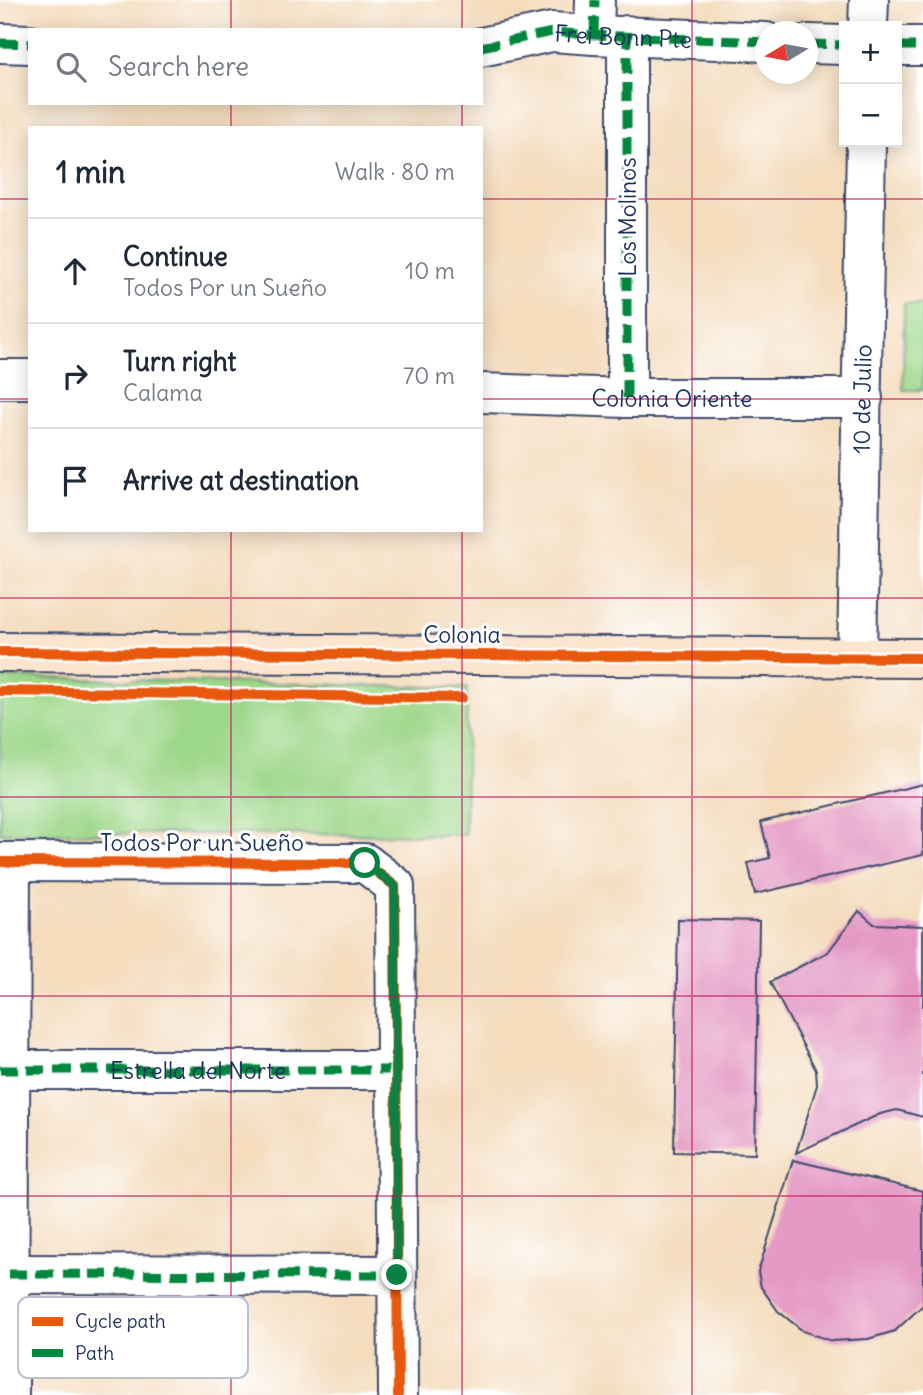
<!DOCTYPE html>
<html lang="en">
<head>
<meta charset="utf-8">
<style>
  :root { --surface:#fff; --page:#f2f2f3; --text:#1f2937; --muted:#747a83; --line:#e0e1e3 }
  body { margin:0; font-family:Delius,sans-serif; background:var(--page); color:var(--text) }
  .controls { position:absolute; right:21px; top:21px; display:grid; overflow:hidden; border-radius:0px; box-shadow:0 4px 18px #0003 }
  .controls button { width:63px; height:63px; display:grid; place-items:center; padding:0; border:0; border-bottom:2px solid var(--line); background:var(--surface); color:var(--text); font:35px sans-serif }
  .compass { position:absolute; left:755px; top:21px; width:63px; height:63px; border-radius:50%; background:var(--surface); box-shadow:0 4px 18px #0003; rotate:260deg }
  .stop { position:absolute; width:21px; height:21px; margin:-16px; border:5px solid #0b8043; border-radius:50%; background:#fff }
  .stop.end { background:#0b8043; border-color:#fff; box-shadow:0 2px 7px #0008 }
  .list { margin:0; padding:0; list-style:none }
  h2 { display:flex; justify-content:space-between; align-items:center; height:91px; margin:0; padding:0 28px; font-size:30px }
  h2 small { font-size:23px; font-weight:400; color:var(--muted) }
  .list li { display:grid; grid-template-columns:46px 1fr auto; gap:21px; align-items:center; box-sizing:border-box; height:105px; padding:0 28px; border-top:2px solid var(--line) }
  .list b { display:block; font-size:26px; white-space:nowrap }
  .list p { margin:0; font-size:23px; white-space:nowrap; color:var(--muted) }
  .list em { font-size:23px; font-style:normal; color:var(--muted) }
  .icon { flex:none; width:38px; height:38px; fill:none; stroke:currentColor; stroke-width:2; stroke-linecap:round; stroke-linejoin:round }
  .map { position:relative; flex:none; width:923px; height:1395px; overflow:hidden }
  .search { position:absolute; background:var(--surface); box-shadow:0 4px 18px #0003; left:28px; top:28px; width:455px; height:77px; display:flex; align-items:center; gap:18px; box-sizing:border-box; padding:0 24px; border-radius:0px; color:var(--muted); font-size:26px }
  .panel { position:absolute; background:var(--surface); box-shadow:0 4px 18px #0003; left:28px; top:126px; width:455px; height:406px; border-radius:0px }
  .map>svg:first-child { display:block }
</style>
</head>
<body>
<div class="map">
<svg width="923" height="1395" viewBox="0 0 923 1395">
  <rect width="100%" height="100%" fill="#fff"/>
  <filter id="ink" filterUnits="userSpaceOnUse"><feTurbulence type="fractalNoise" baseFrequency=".0143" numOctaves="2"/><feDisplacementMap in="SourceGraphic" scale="14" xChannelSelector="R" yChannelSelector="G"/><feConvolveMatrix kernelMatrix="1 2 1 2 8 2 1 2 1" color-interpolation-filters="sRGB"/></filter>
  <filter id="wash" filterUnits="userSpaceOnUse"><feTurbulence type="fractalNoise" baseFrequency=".00686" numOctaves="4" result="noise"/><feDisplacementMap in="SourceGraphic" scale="28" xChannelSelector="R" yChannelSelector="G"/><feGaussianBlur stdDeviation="1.57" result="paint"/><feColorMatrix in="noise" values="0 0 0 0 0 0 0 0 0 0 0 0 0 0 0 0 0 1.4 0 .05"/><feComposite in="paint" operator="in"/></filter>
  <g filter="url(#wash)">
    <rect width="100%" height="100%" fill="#f4dcbd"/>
    <path fill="#9dd789" stroke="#5c8374" stroke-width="2" d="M904,304h19v86h-20z
      M0,677l467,11 -2,147 -465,-2z"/>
    <g id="blocks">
      <path fill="#e49ac4" d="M923,784v71l-168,39 -7,-31 22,-5 -9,-36z
        M859,911l15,13 49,2v191l-26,-7 -17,4 -84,39 21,-68 -1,-15 -46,-88 58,-30z
        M678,919l81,2 -4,233 -81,-2z
        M793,1160l130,31v114l-28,26 -27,8 -36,2 -29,-10 -25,-20 -17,-24 -3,-15z"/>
    </g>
  </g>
  <g filter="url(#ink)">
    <use href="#blocks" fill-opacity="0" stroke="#3c496c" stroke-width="2"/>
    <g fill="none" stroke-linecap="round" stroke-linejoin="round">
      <defs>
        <g id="street">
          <path d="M868,26l1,-26"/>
          <path d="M594,35l1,-35"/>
          <path d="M0,43l30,1"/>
          <path d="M808,44l36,1"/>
          <path d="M897,46h26"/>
          <path id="s1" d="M481,47l71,-15 42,3 172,7"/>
          <path d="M0,379h30"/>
          <path id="s2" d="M481,393l146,5h236"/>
          <path d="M627,398v-363"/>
          <path id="s3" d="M857,658l9,-516"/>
          <path d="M0,862l365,1 30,23 3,509"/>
          <path d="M0,1070h396"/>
          <path d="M9,1274l388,1"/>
          <path d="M9,1395l2,-533"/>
        </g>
        <path id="secondary" d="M0,652l923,6"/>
      </defs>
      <use href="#street" stroke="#3c496c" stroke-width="42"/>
      <use href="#secondary" stroke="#3c496c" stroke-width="42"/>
      <use href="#street" stroke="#fff" stroke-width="38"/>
      <use href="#secondary" stroke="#fce5cf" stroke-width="38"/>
      <g stroke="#00873e" stroke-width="9" stroke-dasharray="18 9" stroke-linecap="butt">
        <path d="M594,35l1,-35"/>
        <path d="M0,43l30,1"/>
        <path d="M808,44l36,1"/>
        <path d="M897,46h26"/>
        <path d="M481,47l71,-15 42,3 172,7"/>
        <path d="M627,398v-363"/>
        <path id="s4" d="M0,1070h396"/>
        <path d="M9,1274l388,1"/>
      </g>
      <defs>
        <path id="cycleway" d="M0,652l923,6
          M0,691l462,7
          M0,862l365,1 30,23 3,509"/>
      </defs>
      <use href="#cycleway" stroke="#fff" stroke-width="15"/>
      <use href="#cycleway" stroke="#e8590c" stroke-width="10"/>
    </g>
  </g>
  <g fill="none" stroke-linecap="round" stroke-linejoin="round" filter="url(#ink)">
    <path stroke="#0b8043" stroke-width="9" d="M365,863l30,23 2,389"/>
  </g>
  <path fill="none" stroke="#c2185b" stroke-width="2" stroke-opacity="0.55" d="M231,0v30M462,0v30M692,0v1395M231,103v25M462,103v25M0,199h30M481,199h442M0,399h30M481,399h442M231,530v865M462,530v865M0,598h923M0,797h923M0,996h923M0,1196h923"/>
  <g text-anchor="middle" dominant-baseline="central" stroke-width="6" stroke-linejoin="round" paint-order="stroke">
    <g font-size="23" fill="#1b2f5e" stroke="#fff">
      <text stroke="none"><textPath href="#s1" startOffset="144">Frei Bonn Pte</textPath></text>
      <text transform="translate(627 217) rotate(-90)">Los Molinos</text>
      <text stroke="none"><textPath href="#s2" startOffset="191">Colonia Oriente</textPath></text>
      <text stroke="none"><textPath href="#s3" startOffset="259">10 de Julio</textPath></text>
      <text x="462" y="634">Colonia</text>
      <text x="202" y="842">Todos Por un Sueño</text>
      <text stroke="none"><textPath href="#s4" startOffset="198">Estrella del Norte</textPath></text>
    </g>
  </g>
  <rect x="18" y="1297" width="230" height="81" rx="10" fill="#fff" stroke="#bbc1cf" stroke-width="2"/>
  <rect x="32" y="1317" width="31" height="9" fill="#e8590c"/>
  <rect x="32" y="1349" width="31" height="8" fill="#00873e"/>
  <g font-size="19" fill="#1b2f5e">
    <text x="75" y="1328">Cycle path</text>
    <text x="75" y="1360">Path</text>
  </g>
</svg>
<div class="controls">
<button>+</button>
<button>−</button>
</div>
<svg class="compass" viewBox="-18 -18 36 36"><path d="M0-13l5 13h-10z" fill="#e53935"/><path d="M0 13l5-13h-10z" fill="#747a83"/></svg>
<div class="stop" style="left:365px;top:863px"></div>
<div class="stop end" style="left:397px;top:1275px"></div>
<div class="search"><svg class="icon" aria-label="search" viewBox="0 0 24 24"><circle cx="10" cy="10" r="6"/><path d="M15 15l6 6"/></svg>Search here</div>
<section class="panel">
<h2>1 min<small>Walk · 80 m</small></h2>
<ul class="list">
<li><svg class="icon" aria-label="ahead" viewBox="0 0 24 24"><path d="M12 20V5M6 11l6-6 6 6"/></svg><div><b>Continue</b><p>Todos Por un Sueño</p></div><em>10 m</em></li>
<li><svg class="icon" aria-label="right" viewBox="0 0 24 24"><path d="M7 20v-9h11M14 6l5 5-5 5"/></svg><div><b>Turn right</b><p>Calama</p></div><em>70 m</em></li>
<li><svg class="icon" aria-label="arrive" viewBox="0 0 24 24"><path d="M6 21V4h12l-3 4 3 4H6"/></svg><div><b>Arrive at destination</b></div></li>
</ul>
</section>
</div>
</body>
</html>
